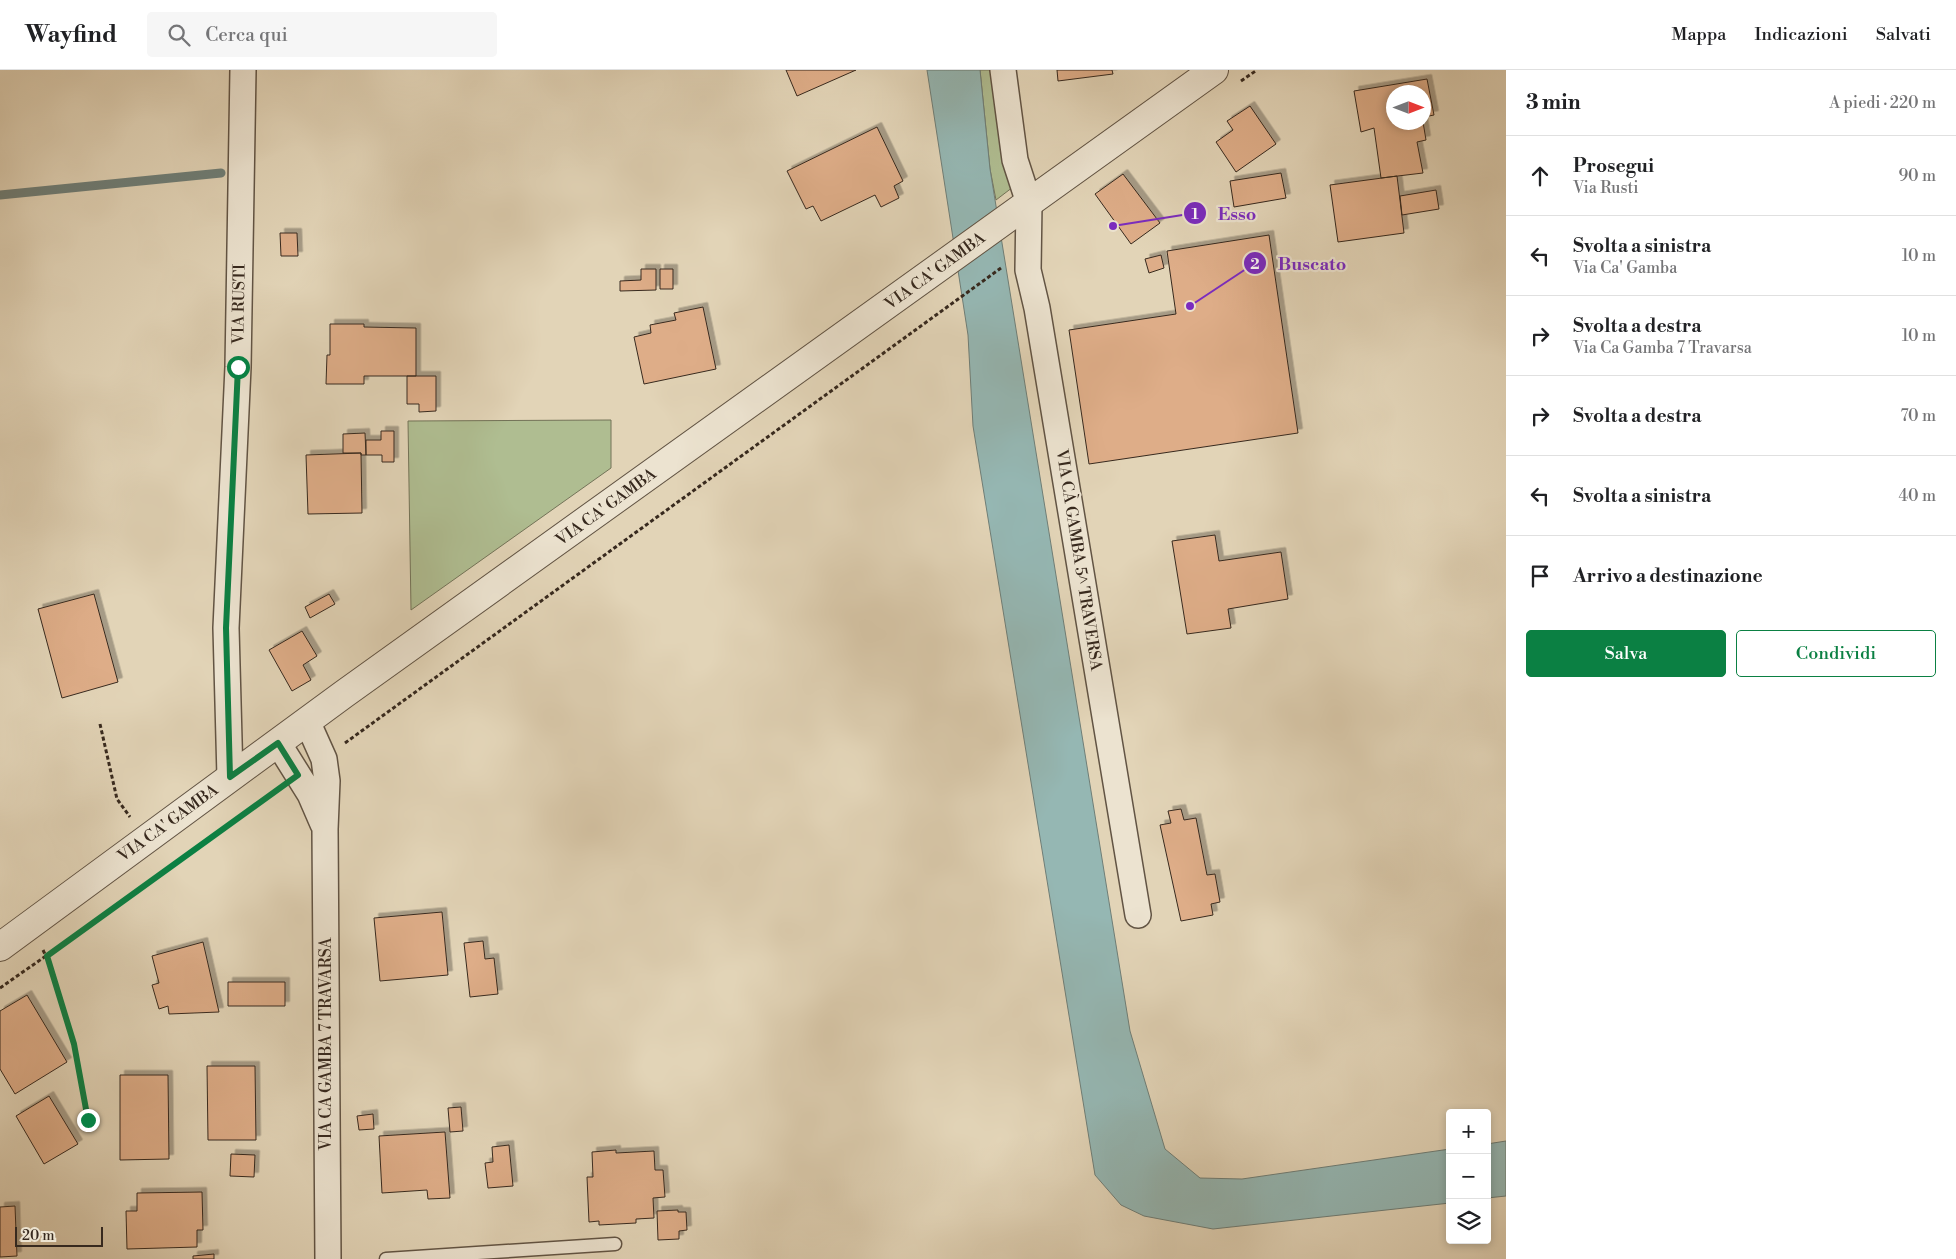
<!DOCTYPE html>
<html lang="it">
<head>
<meta charset="utf-8">
<style>
  :root { --surface:#fff; --page:#f6f6f6; --text:#202124; --muted:#757577; --line:#e0e0e0; --accent:#0b8043 }
  body { margin:0; font-family:"Libre Bodoni",serif; background:var(--page); color:var(--text) }
  .controls { position:absolute; right:15px; bottom:15px; display:grid; overflow:hidden; border-radius:5px; box-shadow:0 2px 8px #0003 }
  .controls button { width:45px; height:45px; display:grid; place-items:center; padding:0; border:0; border-bottom:1px solid var(--line); background:var(--surface); color:var(--text); font:25px sans-serif }
  .compass { position:absolute; left:1386px; top:15px; width:45px; height:45px; border-radius:50%; background:var(--surface); box-shadow:0 2px 8px #0003; rotate:90deg }
  .scale { position:absolute; left:15px; bottom:12px; width:88px; box-sizing:border-box; padding-left:5px; border:2px solid #37291e; border-top:0; font-size:14px; line-height:18px; white-space:nowrap; color:#37291e; -webkit-text-stroke:4px #ece3d0; paint-order:stroke }
  .stop { position:absolute; width:15px; height:15px; margin:-11px; border:4px solid #0b8043; border-radius:50%; background:#fff }
  .stop.end { background:#0b8043; border-color:#fff; box-shadow:0 1px 5px #0008 }
  .list { margin:0; padding:0; list-style:none }
  h2 { display:flex; justify-content:space-between; align-items:center; height:65px; margin:0; padding:0 20px; font-size:21px }
  h2 small { font-size:16px; font-weight:400; color:var(--muted) }
  .list li { display:grid; grid-template-columns:32px 1fr auto; gap:15px; align-items:center; box-sizing:border-box; height:80px; padding:0 20px; border-top:1px solid var(--line) }
  .list b { display:block; font-size:19px; white-space:nowrap }
  .list p { margin:0; font-size:16px; white-space:nowrap; color:var(--muted) }
  .list em { font-size:16px; font-style:normal; color:var(--muted) }
  .actions { display:flex; gap:10px; padding:15px 20px }
  .actions a { flex:1; padding:11px 0; border:1px solid var(--accent); border-radius:5px; text-align:center; font-size:18px; color:var(--accent) }
  .actions .main { background:var(--accent); color:#fff }
  .icon { flex:none; width:28px; height:28px; fill:none; stroke:currentColor; stroke-width:2; stroke-linecap:round; stroke-linejoin:round }
  .map { position:relative; flex:none; width:1506px; height:1189px; overflow:hidden }
  header { display:flex; align-items:center; gap:30px; box-sizing:border-box; height:70px; padding:0 25px; background:var(--surface); border-bottom:1px solid var(--line) }
  header strong { font-size:24px }
  nav { display:flex; gap:28px; margin-inline-start:auto; font-size:18px }
  .search { width:350px; height:45px; background:var(--page); display:flex; align-items:center; gap:12px; box-sizing:border-box; padding:0 18px; border-radius:5px; color:var(--muted); font-size:19px }
  main { display:flex }
  aside { flex:1; background:var(--surface) }
  .map>svg:first-child { display:block }
</style>
</head>
<body>
<header>
<strong>Wayfind</strong>
<div class="search"><svg class="icon" aria-label="search" viewBox="0 0 24 24"><circle cx="10" cy="10" r="6"/><path d="M15 15l6 6"/></svg>Cerca qui</div>
<nav><a>Mappa</a><a>Indicazioni</a><a>Salvati</a></nav>
</header>
<main>
<div class="map">
<svg width="1506" height="1189" viewBox="0 0 1506 1189">
  <defs>
    <filter id="shadow"><feDropShadow dx="4.5" dy="-4.5" stdDeviation="0" flood-color="#0004"/></filter>
  </defs>
  <rect width="100%" height="100%" fill="#e2d4b7"/>
  <filter id="stains"><feTurbulence type="fractalNoise" baseFrequency=".004" numOctaves="4"/><feColorMatrix values="0 0 0 0 .2 0 0 0 0 .09 0 0 0 0 .02 0 0 0 .5 -.17"/></filter>
  <radialGradient id="worn" r=".72"><stop offset=".6" stop-color="#630" stop-opacity="0"/><stop offset="1" stop-color="#630" stop-opacity=".3"/></radialGradient>
  <path fill="#afbd91" stroke="#737358" d="M980,0h13l20,117 -17,13 -6,-31z
    M611,350v48l-200,142 -3,-189z"/>
  <path fill="#95b7b3" stroke="#6f7e77" d="M927,0h53l10,99 140,862 35,118 35,29 42,1 208,-30v54l-237,26 -69,-13 -23,-11 -26,-30 -122,-749 -5,-91z
    M1506,1071v55l-19,2v-54z"/>
  <g fill="none" stroke-linecap="round" stroke-linejoin="round">
    <path stroke="#6f7e77" stroke-width="9" d="M0,125l221,-22"/>
  </g>
  <path fill="#dead88" stroke="#37291e" filter="url(#shadow)" d="M786,0h70l-59,26z
    M1057,0h55l1,4 -55,7z
    M1427,9l7,36 -10,2v-25h-30v30h29l3,18 -9,2 6,31 -42,5 -7,-50 -13,4 -7,-41z
    M1250,36l26,38 -40,28 -20,-30 17,-12 -6,-9z
    M877,57l26,54 -9,5 5,12 -18,9 -6,-12 -54,26 -8,-15 -7,3 -19,-38z
    M1281,103l5,25 -52,9 -4,-26z
    M1123,104l37,49 -29,21 -36,-50z
    M1397,106l7,57 -66,9 -8,-57z
    M1436,120l3,19 -37,6 -2,-19z
    M280,163h17l1,23h-17z
    M1269,165l29,198 -209,31 -20,-134 107,-16 -9,-63z
    M1161,185l3,13 -15,5 -4,-14z
    M641,199h15v21l-36,1v-10l21,-1z
    M660,199h13v20h-13z
    M703,237l13,62 -72,15 -10,-47 17,-4 -1,-8 26,-5 -2,-7z
    M330,254h34v3l52,1v48h-52v8h-38l1,-29h3z
    M407,306h29v35l-17,1v-8h-12z
    M381,361h13v31h-12v-7h-16v-15h15z
    M365,363l1,22h-5v-2h-18v-19z
    M361,383l1,60 -54,1 -2,-59z
    M1215,465l4,26 62,-9 7,47 -60,10 3,19 -44,6 -15,-93z
    M94,524l24,88 -56,16 -24,-89z
    M329,524l6,10 -25,14 -5,-11z
    M302,561l15,25 -14,9 8,15 -19,11 -23,-41z
    M1181,739l3,11 12,-2 11,57 8,-1 5,28 -9,2 2,11 -32,6 -21,-96 11,-2 -3,-12z
    M442,842l6,63 -68,6 -6,-63z
    M483,871l2,18 9,-1 4,36 -28,3 -6,-54z
    M203,872l16,70 -50,2 -1,-8 -9,3 -7,-24 7,-2 -7,-27z
    M228,912h57v24h-57z
    M27,925l40,67 -52,32 -15,-25v-58z
    M207,996h48l1,74h-48z
    M120,1005h48l1,84 -49,1z
    M49,1026l29,48 -34,20 -28,-48z
    M461,1037l2,24 -13,1 -2,-24z
    M373,1044l1,15 -15,1 -2,-14z
    M445,1062l5,66 -22,1 -1,-9 -45,3 -3,-57z
    M509,1075l4,41 -25,2 -3,-25 8,-1 -1,-15z
    M616,1080v3l38,-2 1,19h8l2,27 -12,1 1,20 -18,1v4l-37,2v-4l-10,1 -2,-45h6l-1,-25z
    M231,1084l24,1 -1,22 -24,-1z
    M202,1122l1,38h-6v17l-70,2 -1,-38h11v-18z
    M15,1136l2,50 -17,1v-50z
    M678,1140v2h8l1,18 -8,1v8l-21,1 -1,-29z
    M214,1184v5h-21v-3z"/>
  <g fill="none" stroke-linecap="round" stroke-linejoin="round">
    <defs>
      <path id="service" d="M386,1189l229,-15"/>
      <path id="minor" d="M1003,0l12,90 14,43 -1,67 9,38 101,607
        M307,651l17,38 3,22 -2,48 3,430
        M278,673l32,51 13,30
        M230,707l-4,-149 12,-261 5,-297"/>
      <path id="tertiary" d="M0,877l344,-253 870,-624"/>
    </defs>
    <use href="#service" stroke="#625444" stroke-width="15"/>
    <use href="#minor" stroke="#625444" stroke-width="28"/>
    <use href="#tertiary" stroke="#625444" stroke-width="30"/>
    <path stroke="#37291e" stroke-width="3" stroke-dasharray="4 2.5" stroke-linecap="butt" d="M1241,11l16,-11
      M100,654l17,75 13,18
      M345,673l656,-475
      M43,880l9,19 22,75 14,76
      M0,918l103,-72 174,-126"/>
    <use href="#service" stroke="#ece3d0" stroke-width="12"/>
    <use href="#minor" stroke="#ece3d0" stroke-width="25"/>
    <use href="#tertiary" stroke="#ece3d0" stroke-width="28"/>
  </g>
  <g fill="none" stroke-linecap="round" stroke-linejoin="round">
    <path stroke="#0b8043" stroke-width="6" d="M88,1050l-14,-76 -27,-88 251,-181 -20,-32 -48,34 -4,-149 12,-261"/>
  </g>
  <g text-anchor="middle" dominant-baseline="central" stroke-width="4.5" stroke-linejoin="round" paint-order="stroke">
    <g font-size="16" fill="#37291e" stroke="#ece3d0">
      <text transform="translate(935 201) rotate(-36)">VIA CA' GAMBA</text>
      <text transform="translate(239 234) rotate(-89)">VIA RUSTI</text>
      <text transform="translate(606 437) rotate(-36)">VIA CA' GAMBA</text>
      <text transform="translate(1079 490) rotate(81)">VIA CÀ GAMBA 5^ TRAVERSA</text>
      <text transform="translate(168 753) rotate(-36)">VIA CA' GAMBA</text>
      <text transform="translate(326 974) rotate(-90)">VIA CA GAMBA 7 TRAVARSA</text>
    </g>
  </g>
  <path fill="none" stroke="#7b2cbf" stroke-width="2" d="M1113 156L1195 143M1190 236L1255 193"/>
  <g fill="#7b2cbf" stroke="#ece3d0" stroke-width="2">
    <circle cx="1113" cy="156" r="5"/>
    <circle cx="1190" cy="236" r="5"/>
    <circle cx="1195" cy="143" r="12"/>
    <circle cx="1255" cy="193" r="12"/>
  </g>
  <g font-size="15" text-anchor="middle" font-weight="bold" fill="#fff">
    <text x="1195" y="149">1</text>
    <text x="1255" y="199">2</text>
  </g>
  <g font-size="18" text-anchor="middle" font-weight="bold" fill="#7b2cbf" stroke="#ece3d0" stroke-width="4.5" stroke-linejoin="round" paint-order="stroke">
    <text x="1237" y="150">Esso</text>
    <text x="1312" y="200">Buscato</text>
  </g>
  <rect width="100%" height="100%" filter="url(#stains)"/>
  <rect width="100%" height="100%" fill="url(#worn)"/>
</svg>
<div class="controls">
<button>+</button>
<button>−</button>
<button><svg class="icon" aria-label="layers" viewBox="0 0 24 24"><path d="M12 4l9 5-9 5-9-5zM3 14l9 5 9-5"/></svg></button>
</div>
<svg class="compass" viewBox="-18 -18 36 36"><path d="M0-13l5 13h-10z" fill="#e53935"/><path d="M0 13l5-13h-10z" fill="#757577"/></svg>
<div class="scale">20 m</div>
<div class="stop" style="left:238px;top:297px"></div>
<div class="stop end" style="left:88px;top:1050px"></div>
</div>
<aside>
<h2>3 min<small>A piedi · 220 m</small></h2>
<ul class="list">
<li><svg class="icon" aria-label="ahead" viewBox="0 0 24 24"><path d="M12 20V5M6 11l6-6 6 6"/></svg><div><b>Prosegui</b><p>Via Rusti</p></div><em>90 m</em></li>
<li><svg class="icon" aria-label="left" viewBox="0 0 24 24"><path d="M17 20v-9H6M10 6l-5 5 5 5"/></svg><div><b>Svolta a sinistra</b><p>Via Ca' Gamba</p></div><em>10 m</em></li>
<li><svg class="icon" aria-label="right" viewBox="0 0 24 24"><path d="M7 20v-9h11M14 6l5 5-5 5"/></svg><div><b>Svolta a destra</b><p>Via Ca Gamba 7 Travarsa</p></div><em>10 m</em></li>
<li><svg class="icon" aria-label="right" viewBox="0 0 24 24"><path d="M7 20v-9h11M14 6l5 5-5 5"/></svg><div><b>Svolta a destra</b></div><em>70 m</em></li>
<li><svg class="icon" aria-label="left" viewBox="0 0 24 24"><path d="M17 20v-9H6M10 6l-5 5 5 5"/></svg><div><b>Svolta a sinistra</b></div><em>40 m</em></li>
<li><svg class="icon" aria-label="arrive" viewBox="0 0 24 24"><path d="M6 21V4h12l-3 4 3 4H6"/></svg><div><b>Arrivo a destinazione</b></div></li>
</ul>
<div class="actions"><a class="main">Salva</a><a>Condividi</a></div>
</aside>
</main>
</body>
</html>
